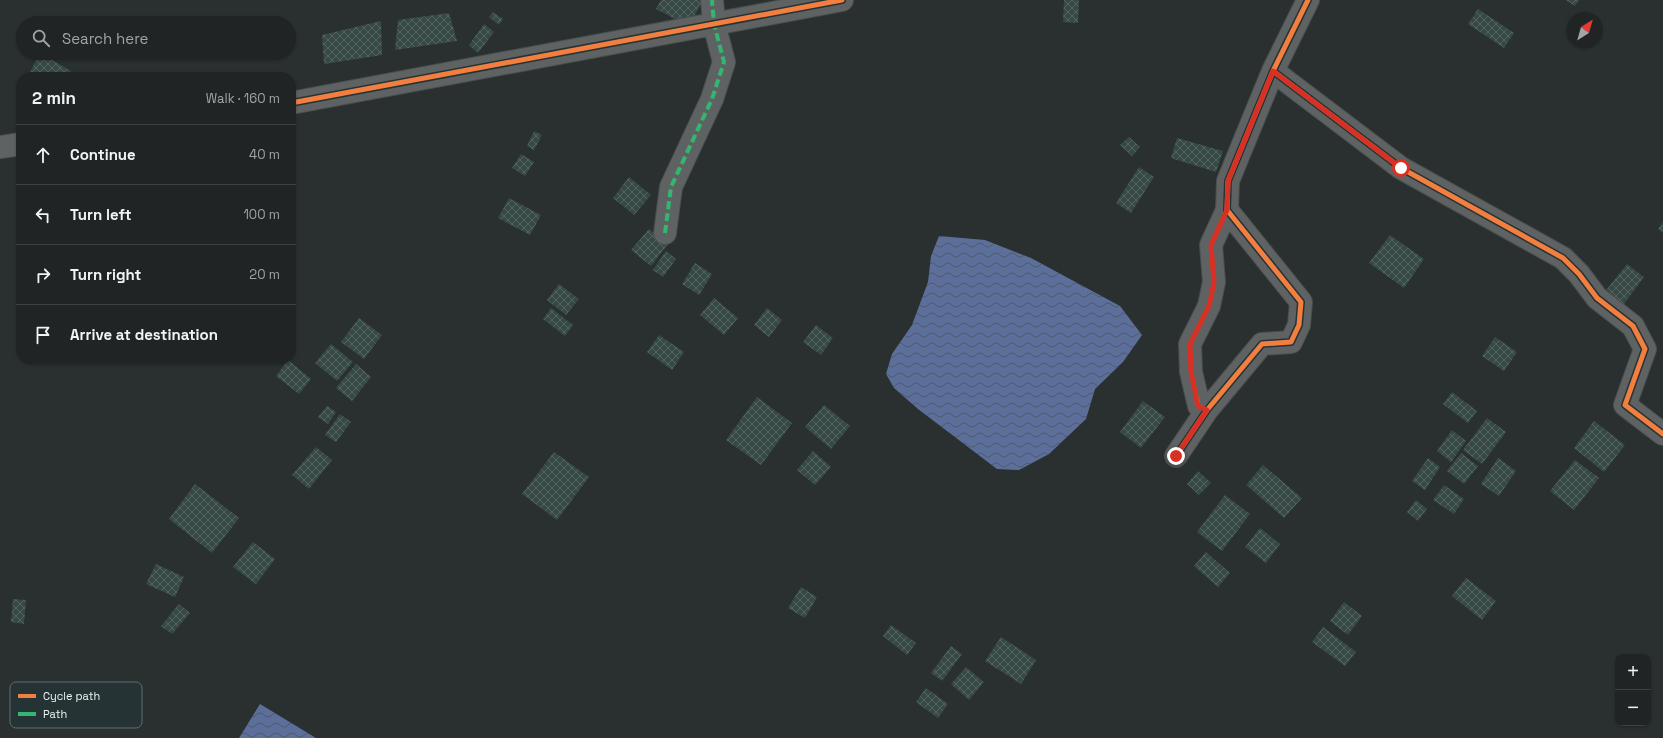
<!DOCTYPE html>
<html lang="en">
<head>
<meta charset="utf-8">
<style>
  :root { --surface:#202424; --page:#282c2c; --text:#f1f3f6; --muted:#a2a4a6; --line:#3d4141 }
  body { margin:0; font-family:"Space Grotesk",sans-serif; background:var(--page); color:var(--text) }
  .controls { position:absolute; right:12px; bottom:12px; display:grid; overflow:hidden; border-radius:8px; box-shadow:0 1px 3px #0004 }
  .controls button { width:36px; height:36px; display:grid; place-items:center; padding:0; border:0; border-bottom:1px solid var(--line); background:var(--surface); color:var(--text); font:20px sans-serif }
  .compass { position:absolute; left:1567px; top:12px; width:36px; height:36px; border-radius:50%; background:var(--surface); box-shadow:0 1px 3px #0004; rotate:37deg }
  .stop { position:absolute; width:12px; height:12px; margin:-9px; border:3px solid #d93025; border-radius:50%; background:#fff }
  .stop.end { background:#d93025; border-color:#fff; box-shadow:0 1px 4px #0008 }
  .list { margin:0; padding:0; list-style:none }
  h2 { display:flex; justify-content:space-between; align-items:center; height:52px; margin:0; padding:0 16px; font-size:17px }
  h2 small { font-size:13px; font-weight:400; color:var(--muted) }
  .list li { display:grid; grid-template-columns:26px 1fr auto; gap:12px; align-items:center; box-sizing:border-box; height:60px; padding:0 16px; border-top:1px solid var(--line) }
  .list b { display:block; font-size:15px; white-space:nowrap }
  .list em { font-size:13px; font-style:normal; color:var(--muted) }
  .icon { flex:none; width:22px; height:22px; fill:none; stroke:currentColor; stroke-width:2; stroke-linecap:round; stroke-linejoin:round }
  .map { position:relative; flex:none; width:1663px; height:738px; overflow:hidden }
  .search { position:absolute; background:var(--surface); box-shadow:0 1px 3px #0004; left:16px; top:16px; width:280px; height:44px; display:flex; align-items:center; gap:10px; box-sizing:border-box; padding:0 14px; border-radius:22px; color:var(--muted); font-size:15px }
  .panel { position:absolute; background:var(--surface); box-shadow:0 1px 3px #0004; left:16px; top:72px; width:280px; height:292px; border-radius:16px }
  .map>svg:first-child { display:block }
</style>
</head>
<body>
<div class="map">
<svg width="1663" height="738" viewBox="0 0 1663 738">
  <defs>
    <pattern id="water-waves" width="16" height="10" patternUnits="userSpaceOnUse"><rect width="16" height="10" fill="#5c6f9a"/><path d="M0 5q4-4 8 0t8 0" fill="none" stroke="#505a6d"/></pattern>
    <pattern id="building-cross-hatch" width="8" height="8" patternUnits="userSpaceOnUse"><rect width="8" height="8" fill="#374945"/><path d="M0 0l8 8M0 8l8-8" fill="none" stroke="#546460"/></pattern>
  </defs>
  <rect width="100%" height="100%" fill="#2a3030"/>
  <path fill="url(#water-waves)" d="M939,236l46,4 46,18 89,48 22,29 -19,27 -28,27 -9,30 -37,35 -30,16 -22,-1 -79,-60 -24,-21 -8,-14 6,-20 20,-29 16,-43 3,-26z
    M260,704l56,34h-77z"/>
  <path fill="url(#building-cross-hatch)" d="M661,0h42l-14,26 -33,-17z
    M1064,0h15l-1,23 -15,-1z
    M1566,0h13l-4,6z
    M1478,9l36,24 -10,15 -36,-24z
    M493,12l10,7 -4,6 -10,-8z
    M449,13l8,28 -62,9 3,-30z
    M381,21l1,34 -58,9 -2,-29z
    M484,24l10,8 -16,21 -9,-8z
    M40,53l31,18 -4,6h-28l-9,-5z
    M534,131l8,4 -8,15 -7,-4z
    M1129,137l11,10 -8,9 -12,-11z
    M1177,138l46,13 -7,21 -45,-14z
    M521,154l13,8 -9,14 -13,-8z
    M1139,167l15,10 -23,36 -15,-10z
    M629,177l22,18 -17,20 -21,-17z
    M509,198l32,17 -11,20 -32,-17z
    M1663,222v11l-5,-4z
    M649,229l19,15 -17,22 -20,-16z
    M1390,235l34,24 -20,29 -35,-25z
    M666,251l10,8 -13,18 -10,-7z
    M695,263l17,11 -13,21 -17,-11z
    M1627,264l17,13 -23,31 -18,-14z
    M559,284l20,15 -13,16 -19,-15z
    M714,298l24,20 -14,17 -24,-20z
    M551,308l22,17 -8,11 -22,-17z
    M767,308l15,12 -13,17 -15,-12z
    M359,318l23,17 -18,24 -23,-17z
    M816,325l17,13 -12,17 -18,-13z
    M659,335l25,17 -12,18 -25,-18z
    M1495,337l22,15 -13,19 -22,-15z
    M331,344l22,18 -16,19 -22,-18z
    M288,360l23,19 -12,15 -23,-18z
    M356,364l15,13 -19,24 -16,-13z
    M1452,392l25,19 -9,12 -25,-19z
    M757,397l35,26 -31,42 -35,-25z
    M1143,401l22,16 -24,31 -21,-16z
    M824,405l26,21 -19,23 -26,-22z
    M327,406l9,6 -8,12 -10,-7z
    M340,414l11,8 -15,20 -11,-7z
    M1487,418l19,14 -24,32 -19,-14z
    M1594,421l31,24 -21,27 -30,-24z
    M1452,430l14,11 -15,21 -14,-11z
    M316,447l16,13 -23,29 -17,-14z
    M813,451l18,16 -16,18 -18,-15z
    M554,452l35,25 -32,43 -35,-26z
    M1461,453l17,13 -14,18 -17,-13z
    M1428,458l12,9 -15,23 -13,-9z
    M1498,458l18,13 -17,25 -18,-12z
    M1575,460l24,18 -25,32 -24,-19z
    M1263,465l39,33 -18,20 -38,-33z
    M1198,471l13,12 -12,12 -12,-11z
    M195,484l44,34 -27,35 -43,-34z
    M1444,485l20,14 -10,15 -21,-14z
    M1225,495l25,19 -28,37 -25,-19z
    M1416,500l11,9 -9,12 -11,-9z
    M1260,528l20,16 -14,19 -21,-16z
    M253,542l22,17 -19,25 -23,-17z
    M1206,552l24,21 -12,14 -24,-21z
    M156,564l28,13 -9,20 -29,-13z
    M1466,578l30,23 -14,19 -30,-24z
    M801,587l16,10 -12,21 -17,-10z
    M13,599l13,1 -2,24 -13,-2z
    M1344,602l18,14 -14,19 -18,-14z
    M179,604l11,9 -18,21 -11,-8z
    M891,625l25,18 -9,12 -24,-19z
    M1323,627l33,25 -11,14 -33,-24z
    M1001,637l35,23 -15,24 -36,-23z
    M951,646l11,8 -20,27 -11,-8z
    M966,667l18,15 -15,18 -18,-16z
    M926,688l22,16 -10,14 -22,-16z"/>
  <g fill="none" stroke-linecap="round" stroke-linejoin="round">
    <defs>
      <path id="minor" d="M1308,0l-35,71 128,97 162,90 16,16 18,24 36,28 12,23 -20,56 38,29
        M291,103l551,-103
        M0,147l21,-3
        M665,233l6,-46 41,-88 12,-37 -10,-38 -2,-24
        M1207,410l-8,-4 -8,-34 -1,-28 19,-38 5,-24 -3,-37 16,-35
        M1176,456l31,-46 55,-66 29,-2 8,-17 2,-23 -74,-92 1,-29 45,-110"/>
    </defs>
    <use href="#minor" stroke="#4a4e4f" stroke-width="24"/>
    <use href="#minor" stroke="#5f6262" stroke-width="22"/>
    <path stroke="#33b770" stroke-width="4" stroke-dasharray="8 4" stroke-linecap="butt" d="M665,233l6,-46 41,-88 12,-37 -10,-38 -2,-24
      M1207,410l-8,-4 -8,-34 -1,-28 19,-38 5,-24 -3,-37 16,-35"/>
    <defs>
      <path id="cycleway" d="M1308,0l-35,71 128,97 162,90 16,16 18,24 36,28 12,23 -20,56 38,29
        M291,103l551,-103
        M1176,456l31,-46 55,-66 29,-2 8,-17 2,-23 -74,-92 1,-29 45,-110"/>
    </defs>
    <use href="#cycleway" stroke="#263334" stroke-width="8"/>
    <use href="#cycleway" stroke="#f27e40" stroke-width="5"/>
  </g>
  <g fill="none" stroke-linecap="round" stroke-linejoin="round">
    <path stroke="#d93025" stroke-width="5" d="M1176,456l31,-46 -9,-4 -7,-34 -1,-28 19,-38 5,-24 -3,-37 16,-35 1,-29 45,-110 128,97"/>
  </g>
  <rect x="10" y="682" width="132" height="46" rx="6" fill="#263334" stroke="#616d6e" stroke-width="1"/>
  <rect x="18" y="694" width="18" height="4" fill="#f27e40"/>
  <rect x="18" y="712" width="18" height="4" fill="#33b770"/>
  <g font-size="11" fill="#ebf3f4">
    <text x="43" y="700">Cycle path</text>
    <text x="43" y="718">Path</text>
  </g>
</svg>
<div class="controls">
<button>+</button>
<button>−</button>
</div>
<svg class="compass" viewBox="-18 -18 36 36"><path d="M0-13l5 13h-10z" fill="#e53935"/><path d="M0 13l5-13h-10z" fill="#a2a4a6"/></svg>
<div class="stop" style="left:1401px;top:168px"></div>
<div class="stop end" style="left:1176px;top:456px"></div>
<div class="search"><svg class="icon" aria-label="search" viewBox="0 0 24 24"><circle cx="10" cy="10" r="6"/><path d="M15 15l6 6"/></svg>Search here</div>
<section class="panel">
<h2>2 min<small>Walk · 160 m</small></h2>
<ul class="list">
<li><svg class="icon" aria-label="ahead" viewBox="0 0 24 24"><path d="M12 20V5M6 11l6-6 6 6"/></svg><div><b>Continue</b></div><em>40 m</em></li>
<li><svg class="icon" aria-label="left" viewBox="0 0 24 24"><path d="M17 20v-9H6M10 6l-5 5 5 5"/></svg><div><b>Turn left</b></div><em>100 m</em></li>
<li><svg class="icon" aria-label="right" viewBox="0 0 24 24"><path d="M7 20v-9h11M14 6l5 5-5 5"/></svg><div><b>Turn right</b></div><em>20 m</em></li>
<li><svg class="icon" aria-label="arrive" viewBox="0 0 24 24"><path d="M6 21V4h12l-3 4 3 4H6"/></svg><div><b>Arrive at destination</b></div></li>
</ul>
</section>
</div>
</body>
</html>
